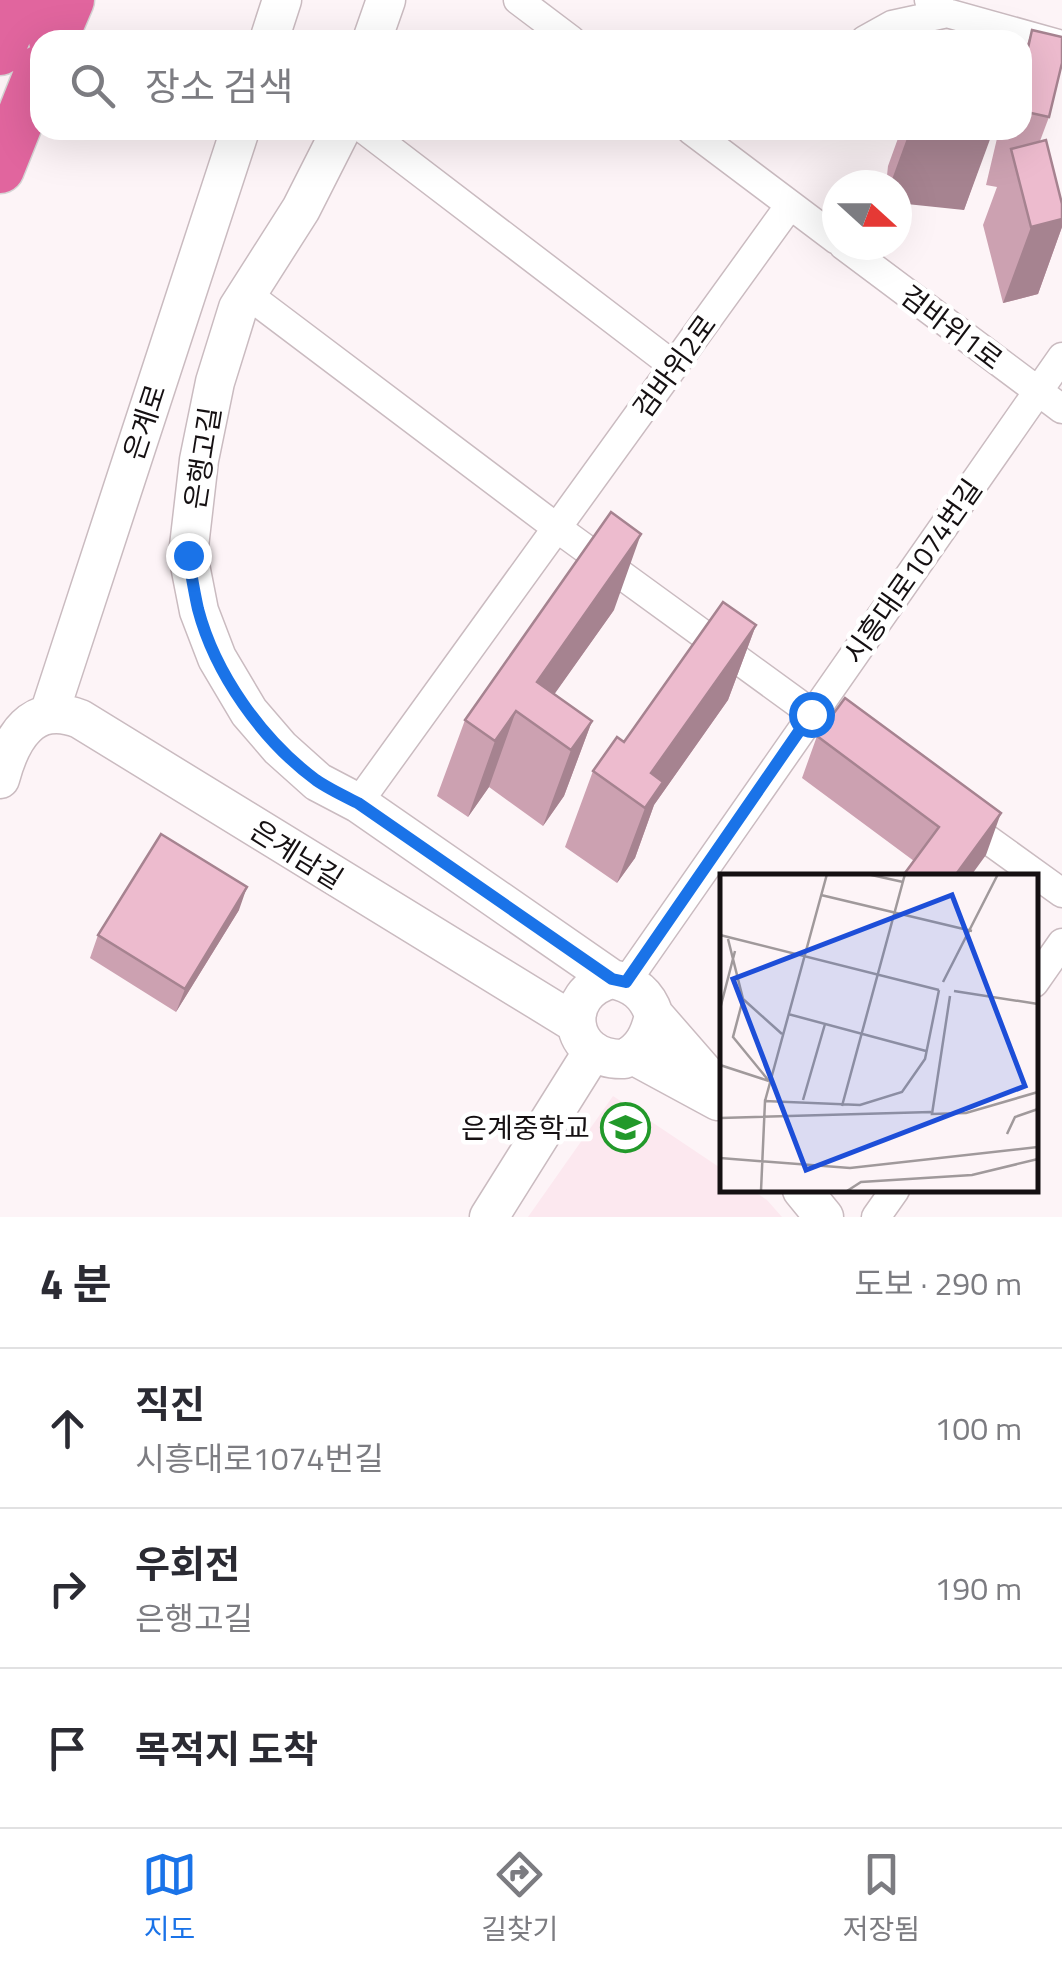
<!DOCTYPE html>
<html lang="ko">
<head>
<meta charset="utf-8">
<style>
  :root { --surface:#fff; --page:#f2f2f3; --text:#2b2b33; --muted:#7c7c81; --line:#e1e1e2; --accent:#1a73e8 }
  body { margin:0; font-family:"Titillium Web","Noto Sans KR",sans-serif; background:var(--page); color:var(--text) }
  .compass { position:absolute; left:822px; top:170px; width:90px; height:90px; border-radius:50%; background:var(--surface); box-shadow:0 10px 40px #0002; rotate:111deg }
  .stop { position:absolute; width:30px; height:30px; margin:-22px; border:8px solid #1a73e8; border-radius:50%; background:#fff }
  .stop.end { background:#1a73e8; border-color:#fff; box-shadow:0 2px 10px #0008 }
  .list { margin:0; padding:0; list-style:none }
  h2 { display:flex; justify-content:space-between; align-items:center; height:130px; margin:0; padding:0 40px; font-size:42px }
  h2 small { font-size:32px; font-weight:400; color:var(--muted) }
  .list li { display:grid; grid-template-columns:65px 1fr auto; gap:30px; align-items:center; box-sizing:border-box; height:160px; padding:0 40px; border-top:2px solid var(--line) }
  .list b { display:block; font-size:38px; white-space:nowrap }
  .list p { margin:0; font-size:32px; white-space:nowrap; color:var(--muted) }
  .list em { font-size:32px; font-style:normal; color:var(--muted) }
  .icon { flex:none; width:55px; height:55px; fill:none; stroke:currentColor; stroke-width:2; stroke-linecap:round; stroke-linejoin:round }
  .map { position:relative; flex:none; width:1062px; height:1217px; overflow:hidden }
  .search { position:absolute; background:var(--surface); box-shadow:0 10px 40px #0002; left:30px; right:30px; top:30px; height:110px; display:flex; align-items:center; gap:25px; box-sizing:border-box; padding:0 35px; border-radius:30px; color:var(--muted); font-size:38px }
  .sheet { height:610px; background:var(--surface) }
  nav { display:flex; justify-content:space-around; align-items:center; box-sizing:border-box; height:140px; border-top:2px solid var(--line); background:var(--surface); font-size:28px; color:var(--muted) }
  nav a { display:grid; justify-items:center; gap:5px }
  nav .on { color:var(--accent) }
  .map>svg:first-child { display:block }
</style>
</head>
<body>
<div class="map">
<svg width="1062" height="1217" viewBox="0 0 1062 1217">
  <rect width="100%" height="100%" fill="#fdf4f7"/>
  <path fill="#fce8ef" d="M613,1096l109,73v21h30l15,10 15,17h-254z"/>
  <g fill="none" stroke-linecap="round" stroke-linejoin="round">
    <defs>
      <path id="street" d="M518,0l53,40
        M929,0l18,13 115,32
        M865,40l27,-15 55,-12
        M365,130l309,236
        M691,130l146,110
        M843,245l219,164
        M247,294l310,234 297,216
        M358,803l432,-598
        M962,821l100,72
        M626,982l436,-625
        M1034,983l28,-40
        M876,1217l19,-27"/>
      <path id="secondary" d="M269,40l13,-40
        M372,40l14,-40
        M341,130l-40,79 -63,99 -23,74 -16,78 -11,95 11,56 18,47 32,54 31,36 38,34 40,21 254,176c21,4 35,15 42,36 -4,19 -11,35 -30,44 -57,2 -65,-67 -12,-80
        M49,714l191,-584
        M0,779c11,-41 32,-79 80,-60l495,304
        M654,1015l68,78
        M633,1055l85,46
        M802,1190l22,27
        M489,1217l104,-166"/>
      <path id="highway" d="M53,40l17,-40
        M0,51l22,-51
        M0,169l40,-100"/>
    </defs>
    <use href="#street" stroke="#cabbc0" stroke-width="31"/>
    <use href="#secondary" stroke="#cabbc0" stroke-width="41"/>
    <use href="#highway" stroke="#d5d4d4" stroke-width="51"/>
    <use href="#street" stroke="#fff" stroke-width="28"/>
    <use href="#secondary" stroke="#fff" stroke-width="38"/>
    <use href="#highway" stroke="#e1659e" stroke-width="48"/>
  </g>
  <path fill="#cca1b1" d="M1032,30l17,87 -9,24 22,63v23l-24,67 -35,9 -20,-78 14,-38 -11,-2 13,-55h23v-71z
    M901,130h91l-28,80 -67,-25h-11l2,-19z
    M614,610l-60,84 38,27 -28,75 -21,30 -54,-39 -21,30 -31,-21 28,-76z
    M756,625l-28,75 -74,105 -19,53 -18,25 -52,-36 28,-76z
    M817,736l169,119 -72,6 -112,-83z
    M239,910l-63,102 -86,-54 8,-23z"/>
  <path fill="#a68390" d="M910,130h45l37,4 -28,76 -67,-7v-18h-7z
    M1062,219v8l-24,67 -35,9 28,-76z
    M641,534l-27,76 -80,113 3,-41z
    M756,625l-28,75 -74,105 -19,53 -18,25 28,-75 6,-35z
    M516,711l-27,76 -21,30 27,-76z
    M592,721l-28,75 -21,30 28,-76z
    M1001,813l-15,42 -16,22h-16z
    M247,887l-8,23 -63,102 9,-23z"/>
  <path fill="#edbbce" stroke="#a68390" stroke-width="2.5" d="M1032,30l30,7v26l-13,54 -27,-6v-36z
    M955,130h37v4z
    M1046,140l16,64v15l-31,8 -20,-78z
    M611,512l30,22 -104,148 55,39 -21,29 -55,-39 -21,30 -30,-21z
    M723,602l33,23 -105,148 12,9 -18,26 -52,-37 24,-34 7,5z
    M845,698l156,115 -47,64h-52l37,-50 -122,-91z
    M161,834l86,53 -62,102 -87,-54z"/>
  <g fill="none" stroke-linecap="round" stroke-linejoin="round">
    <path stroke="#1a73e8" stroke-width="12" d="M188,555c3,18 6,36 10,54 17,65 64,131 118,171 13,9 28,16 42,23l254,176 14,3 185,-268"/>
  </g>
  <defs>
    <symbol id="school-ring" viewBox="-11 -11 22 22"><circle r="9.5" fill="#fff" stroke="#22992a" stroke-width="1.5"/><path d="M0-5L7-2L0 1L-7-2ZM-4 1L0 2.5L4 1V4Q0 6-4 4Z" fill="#22992a"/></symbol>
  </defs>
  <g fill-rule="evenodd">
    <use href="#school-ring" x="598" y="1100" width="55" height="55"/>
  </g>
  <g text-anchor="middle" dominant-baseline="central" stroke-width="9" stroke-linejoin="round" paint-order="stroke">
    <g font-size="28" fill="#151012" stroke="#fff">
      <text transform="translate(952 327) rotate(37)">검바위1로</text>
      <text transform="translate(674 366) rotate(-54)">검바위2로</text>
      <text transform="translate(144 422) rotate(-72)">은계로</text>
      <text transform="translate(202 458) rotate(-81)">은행고길</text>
      <text transform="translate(912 571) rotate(-55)">시흥대로1074번길</text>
      <text transform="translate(297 854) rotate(32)">은계남길</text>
    </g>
    <g font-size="28" fill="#151012" stroke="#fff" text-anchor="end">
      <text x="590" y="1127">은계중학교</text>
    </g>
  </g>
  <g transform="translate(720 874)">
    <rect width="318" height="318" fill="#fdf4f7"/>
    <path fill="none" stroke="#a0999b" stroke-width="2.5" d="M147,0l36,8M101,21l151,36M0,61l219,55M8,65l15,60 -10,38 36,44M223,108l55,-108M234,117l84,13M230,122l-18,118 34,-1 72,-21M23,125l39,35M0,135l15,-58M68,140l138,37M0,191l49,16M83,226l22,-76M45,227l62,-227M122,232l63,-232M0,244l211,-6M287,260l8,-17 23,-8M0,284l130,10 188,-21M41,317l4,-90 95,4 42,-13 23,-33 14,-69M127,317l14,-9 111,-7 66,-16"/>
    <path fill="#1d4ed8" fill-opacity="0.15" stroke="#1d4ed8" stroke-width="5" d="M232,21l73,191 -219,84 -73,-191z"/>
    <rect width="318" height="318" fill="none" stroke="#151012" stroke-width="5"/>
  </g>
</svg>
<svg class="compass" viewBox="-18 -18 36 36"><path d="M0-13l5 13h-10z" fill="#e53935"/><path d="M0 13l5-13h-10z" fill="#7c7c81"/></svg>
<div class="stop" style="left:811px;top:714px"></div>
<div class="stop end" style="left:188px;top:555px"></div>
<div class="search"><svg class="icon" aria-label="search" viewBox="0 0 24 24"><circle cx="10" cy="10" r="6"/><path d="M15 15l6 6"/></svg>장소 검색</div>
</div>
<section class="sheet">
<h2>4 분<small>도보 · 290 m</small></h2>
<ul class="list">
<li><svg class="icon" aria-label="ahead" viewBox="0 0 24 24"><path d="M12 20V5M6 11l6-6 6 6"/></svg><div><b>직진</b><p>시흥대로1074번길</p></div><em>100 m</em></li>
<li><svg class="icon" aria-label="right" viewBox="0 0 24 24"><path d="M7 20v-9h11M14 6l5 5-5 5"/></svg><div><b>우회전</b><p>은행고길</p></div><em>190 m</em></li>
<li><svg class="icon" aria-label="arrive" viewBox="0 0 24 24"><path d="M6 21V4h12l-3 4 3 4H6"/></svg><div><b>목적지 도착</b></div></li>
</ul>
</section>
<nav>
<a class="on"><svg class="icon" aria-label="map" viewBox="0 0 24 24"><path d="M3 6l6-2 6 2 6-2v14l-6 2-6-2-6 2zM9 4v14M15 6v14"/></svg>지도</a>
<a><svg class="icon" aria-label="directions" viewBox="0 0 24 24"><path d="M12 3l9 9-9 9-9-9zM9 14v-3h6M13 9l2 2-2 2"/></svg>길찾기</a>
<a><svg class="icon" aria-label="saved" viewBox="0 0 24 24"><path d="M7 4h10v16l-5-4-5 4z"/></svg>저장됨</a>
</nav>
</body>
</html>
